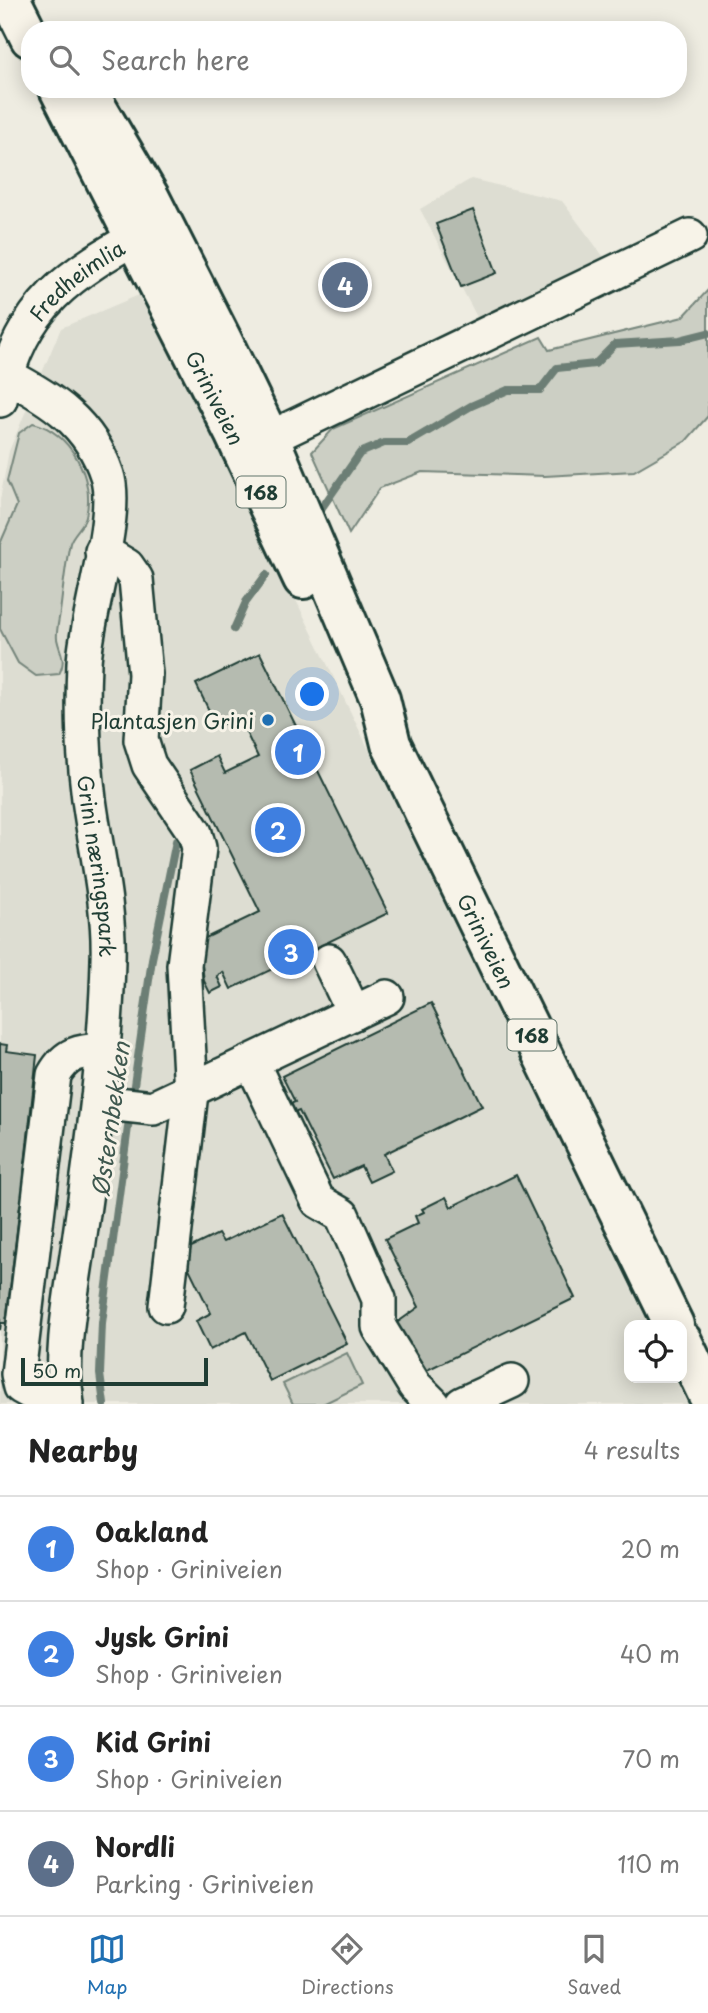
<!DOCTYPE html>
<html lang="en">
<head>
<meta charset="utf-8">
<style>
  :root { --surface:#fff; --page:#f6f6f6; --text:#222; --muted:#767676; --line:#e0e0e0; --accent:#1f6fb2 }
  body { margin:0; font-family:"Playpen Sans",sans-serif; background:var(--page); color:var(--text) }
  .controls { position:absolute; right:21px; bottom:21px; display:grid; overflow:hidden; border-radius:14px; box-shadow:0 4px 18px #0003 }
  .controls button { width:63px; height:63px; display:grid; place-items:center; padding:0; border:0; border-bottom:2px solid var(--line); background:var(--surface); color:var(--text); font:35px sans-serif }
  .scale { position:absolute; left:21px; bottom:18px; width:187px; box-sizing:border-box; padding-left:7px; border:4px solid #1f3d34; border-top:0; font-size:19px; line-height:24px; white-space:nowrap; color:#1f3d34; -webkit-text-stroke:5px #f7f3e8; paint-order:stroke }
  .you { position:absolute; left:313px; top:695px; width:24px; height:24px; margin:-18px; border:5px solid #fff; border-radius:50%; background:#1a73e8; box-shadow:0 0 0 10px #1a73e833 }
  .badge { display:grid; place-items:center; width:46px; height:46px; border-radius:50%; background:var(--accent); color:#fff; font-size:23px; font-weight:700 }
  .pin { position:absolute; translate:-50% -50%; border:4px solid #fff; box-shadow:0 2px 7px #0006 }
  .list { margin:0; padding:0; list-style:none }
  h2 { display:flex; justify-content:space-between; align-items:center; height:91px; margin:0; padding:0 28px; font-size:30px }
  h2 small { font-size:23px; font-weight:400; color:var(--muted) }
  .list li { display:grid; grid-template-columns:46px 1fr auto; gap:21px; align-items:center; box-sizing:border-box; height:105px; padding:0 28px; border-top:2px solid var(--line) }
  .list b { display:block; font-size:26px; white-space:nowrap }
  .list p { margin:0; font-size:23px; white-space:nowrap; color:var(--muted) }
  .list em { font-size:23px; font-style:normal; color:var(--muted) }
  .icon { flex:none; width:38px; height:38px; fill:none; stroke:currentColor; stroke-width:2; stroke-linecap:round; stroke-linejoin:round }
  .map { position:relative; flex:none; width:708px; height:1404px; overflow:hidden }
  .search { position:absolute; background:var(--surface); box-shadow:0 4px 18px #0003; left:21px; right:21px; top:21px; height:77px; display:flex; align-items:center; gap:18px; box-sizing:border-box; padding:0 24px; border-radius:28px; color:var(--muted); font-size:26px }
  .sheet { height:511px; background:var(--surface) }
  nav { display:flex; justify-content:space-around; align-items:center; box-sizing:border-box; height:98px; border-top:2px solid var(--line); background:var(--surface); font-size:19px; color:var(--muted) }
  nav a { display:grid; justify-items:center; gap:4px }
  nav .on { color:var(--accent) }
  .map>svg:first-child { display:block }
</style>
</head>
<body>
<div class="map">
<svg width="708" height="1404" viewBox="0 0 708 1404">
  <rect width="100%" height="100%" fill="#eeece1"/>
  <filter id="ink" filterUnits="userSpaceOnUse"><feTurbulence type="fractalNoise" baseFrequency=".0143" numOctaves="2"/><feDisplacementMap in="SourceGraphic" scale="14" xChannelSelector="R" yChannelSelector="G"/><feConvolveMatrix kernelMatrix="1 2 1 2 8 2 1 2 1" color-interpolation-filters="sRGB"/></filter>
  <g filter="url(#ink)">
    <path fill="#ddddd2" d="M471,179l91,22 44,59 -128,59 -58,-110z
      M146,292l503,1033h-20v53h45l13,26h-687v-904l9,-49 52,-123z"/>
    <path fill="#cccfc4" stroke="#76867c" stroke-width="2" d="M708,290v126l-22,25 -52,30 -89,5 -123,-4 -42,16 -31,46 -37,-82 21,-23 208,-92 8,13 134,-33z
      M33,423c36,8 63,55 53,93 -2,10 -13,17 -16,27 -5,23 -7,47 -10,69 -1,8 -4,19 -3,27 3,15 10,20 2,35l-23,2 -18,-13 -18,-34v-85l17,-39 -10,-24 12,-48z
      M347,1353l15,32 -39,19h-30l-10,-20z"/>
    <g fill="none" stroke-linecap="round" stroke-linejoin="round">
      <path stroke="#6c7e74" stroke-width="8" d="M321,509l39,-56 24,-10h24l63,-37 37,-16h32l17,-22 38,-4 20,-20 65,-4 28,-7
        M234,629l12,-27 20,-27
        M132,1099l20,-140 24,-118
        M104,1404l-4,-30 2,-51 28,-211"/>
    </g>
    <path fill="#b5bbb0" stroke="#1f3d34" stroke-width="2" d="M473,210l24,63 -36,14 -25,-63z
      M260,653l128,260 -157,76 -8,-17 -6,4 5,11 -12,6 -6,-12 -5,-40 61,-29 -70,-142 27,-14 8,17 33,-16 -20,-41 -21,11 -21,-43z
      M431,1003l51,103 -98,48 8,17 -23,11 -8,-16 -28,13 -34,-68 -5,2 -4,-9 5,-2 -13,-26z
      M0,1044l7,1 -1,6 31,4 -13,118 7,1 -4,32 -7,-1 -14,118h-5l-1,7z
      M516,1175l59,123 -152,74 -32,-45 28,-20 -34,-68 33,-16 -3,-7 9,-4 -2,-3 24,-12 5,10z
      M282,1213l65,130 -77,38 -24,-49 -36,18 -14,-29 15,-8 -30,-61 37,-18 5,8z"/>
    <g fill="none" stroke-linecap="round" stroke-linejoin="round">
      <defs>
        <g id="minor">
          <path id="s1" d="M6,375c46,24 84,48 101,100 13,40 -21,141 -23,188 -2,46 -1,90 5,136 7,53 21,107 19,161 -2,95 -16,188 -29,282 -7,51 -20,110 -12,162"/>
          <path id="s2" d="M0,400c23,-102 73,-127 157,-175"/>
          <path d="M247,449l443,-213"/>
          <path d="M102,551l25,15 9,13 9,95 -4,66 8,25 46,68 4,15 -15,117 7,128 -25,213"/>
          <path d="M329,961l25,52"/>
          <path d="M252,1063l66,138 24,14 37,84v28l36,59 18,18"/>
          <path d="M98,1102l55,6 234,-111"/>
          <path d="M66,1394l-36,-2 -9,-5 -3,-13 36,-299c12,-22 26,-24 49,-25"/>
          <path d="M462,1404l50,-23"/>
        </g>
        <g id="major">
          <path d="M11,0l19,38"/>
          <path id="s3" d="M59,89l175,344 69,146"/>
          <path id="s4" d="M86,89l64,109 72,142 47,97 111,262 11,45 283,581"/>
          <path d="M682,1341l26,54"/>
        </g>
      </defs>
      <use href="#minor" stroke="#1f3d34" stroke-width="38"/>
      <use href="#major" stroke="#1f3d34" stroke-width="44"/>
      <use href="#minor" stroke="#f7f3e8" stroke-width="33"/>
      <use href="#major" stroke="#f7f3e8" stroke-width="38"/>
    </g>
  </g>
  <circle fill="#1f6fb2" stroke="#f7f3e8" stroke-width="2.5" cx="268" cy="720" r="7"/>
  <g text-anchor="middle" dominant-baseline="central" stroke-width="6" stroke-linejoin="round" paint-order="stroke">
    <g fill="#f7f3e8" stroke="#60746a" stroke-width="2">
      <rect x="236.5" y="476.5" width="49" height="31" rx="5"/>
      <rect x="507.5" y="1019.5" width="49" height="31" rx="5"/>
    </g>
    <g font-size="19" font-weight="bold" fill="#1f3d34">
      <text x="261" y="492">168</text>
      <text x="532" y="1035">168</text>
    </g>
    <g font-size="21" fill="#1f3d34" stroke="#f7f3e8">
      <text stroke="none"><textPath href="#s2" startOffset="147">Fredheimlia</textPath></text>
      <text stroke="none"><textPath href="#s3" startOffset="346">Griniveien</textPath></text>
      <text stroke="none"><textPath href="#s1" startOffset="541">Grini næringspark</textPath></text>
      <text stroke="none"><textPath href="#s4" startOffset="943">Griniveien</textPath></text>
    </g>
    <g font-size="21" fill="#1f3d34" stroke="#f7f3e8" text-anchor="end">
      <text x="254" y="720">Plantasjen Grini</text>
    </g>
    <g font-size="23" font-style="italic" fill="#3f584f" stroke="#f7f3e8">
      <text transform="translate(110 1119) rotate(-82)">Østernbekken</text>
    </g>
  </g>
</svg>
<div class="controls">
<button><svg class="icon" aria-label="locate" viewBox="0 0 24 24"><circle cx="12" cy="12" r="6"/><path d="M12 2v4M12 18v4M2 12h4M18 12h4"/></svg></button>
</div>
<div class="scale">50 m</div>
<div class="you"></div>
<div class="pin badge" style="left:298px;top:752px;background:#3f7fe0">1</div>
<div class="pin badge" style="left:278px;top:830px;background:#3f7fe0">2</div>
<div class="pin badge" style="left:291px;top:952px;background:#3f7fe0">3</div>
<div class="pin badge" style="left:345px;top:285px;background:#5c6f8a">4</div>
<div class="search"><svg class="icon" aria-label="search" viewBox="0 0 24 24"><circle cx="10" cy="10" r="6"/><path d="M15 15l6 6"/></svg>Search here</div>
</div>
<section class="sheet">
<h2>Nearby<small>4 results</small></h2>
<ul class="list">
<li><span class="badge" style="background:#3f7fe0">1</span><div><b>Oakland</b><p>Shop · Griniveien</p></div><em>20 m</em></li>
<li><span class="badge" style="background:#3f7fe0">2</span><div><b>Jysk Grini</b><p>Shop · Griniveien</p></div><em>40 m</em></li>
<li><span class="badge" style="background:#3f7fe0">3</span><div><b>Kid Grini</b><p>Shop · Griniveien</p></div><em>70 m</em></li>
<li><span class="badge" style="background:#5c6f8a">4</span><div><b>Nordli</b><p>Parking · Griniveien</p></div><em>110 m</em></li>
</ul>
</section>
<nav>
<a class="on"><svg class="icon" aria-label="map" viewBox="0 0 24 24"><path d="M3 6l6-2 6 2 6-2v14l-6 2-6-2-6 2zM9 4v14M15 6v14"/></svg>Map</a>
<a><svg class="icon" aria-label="directions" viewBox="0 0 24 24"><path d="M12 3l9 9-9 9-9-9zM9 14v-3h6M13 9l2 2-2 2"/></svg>Directions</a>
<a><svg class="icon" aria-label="saved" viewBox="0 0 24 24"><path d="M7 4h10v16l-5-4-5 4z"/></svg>Saved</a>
</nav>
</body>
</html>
